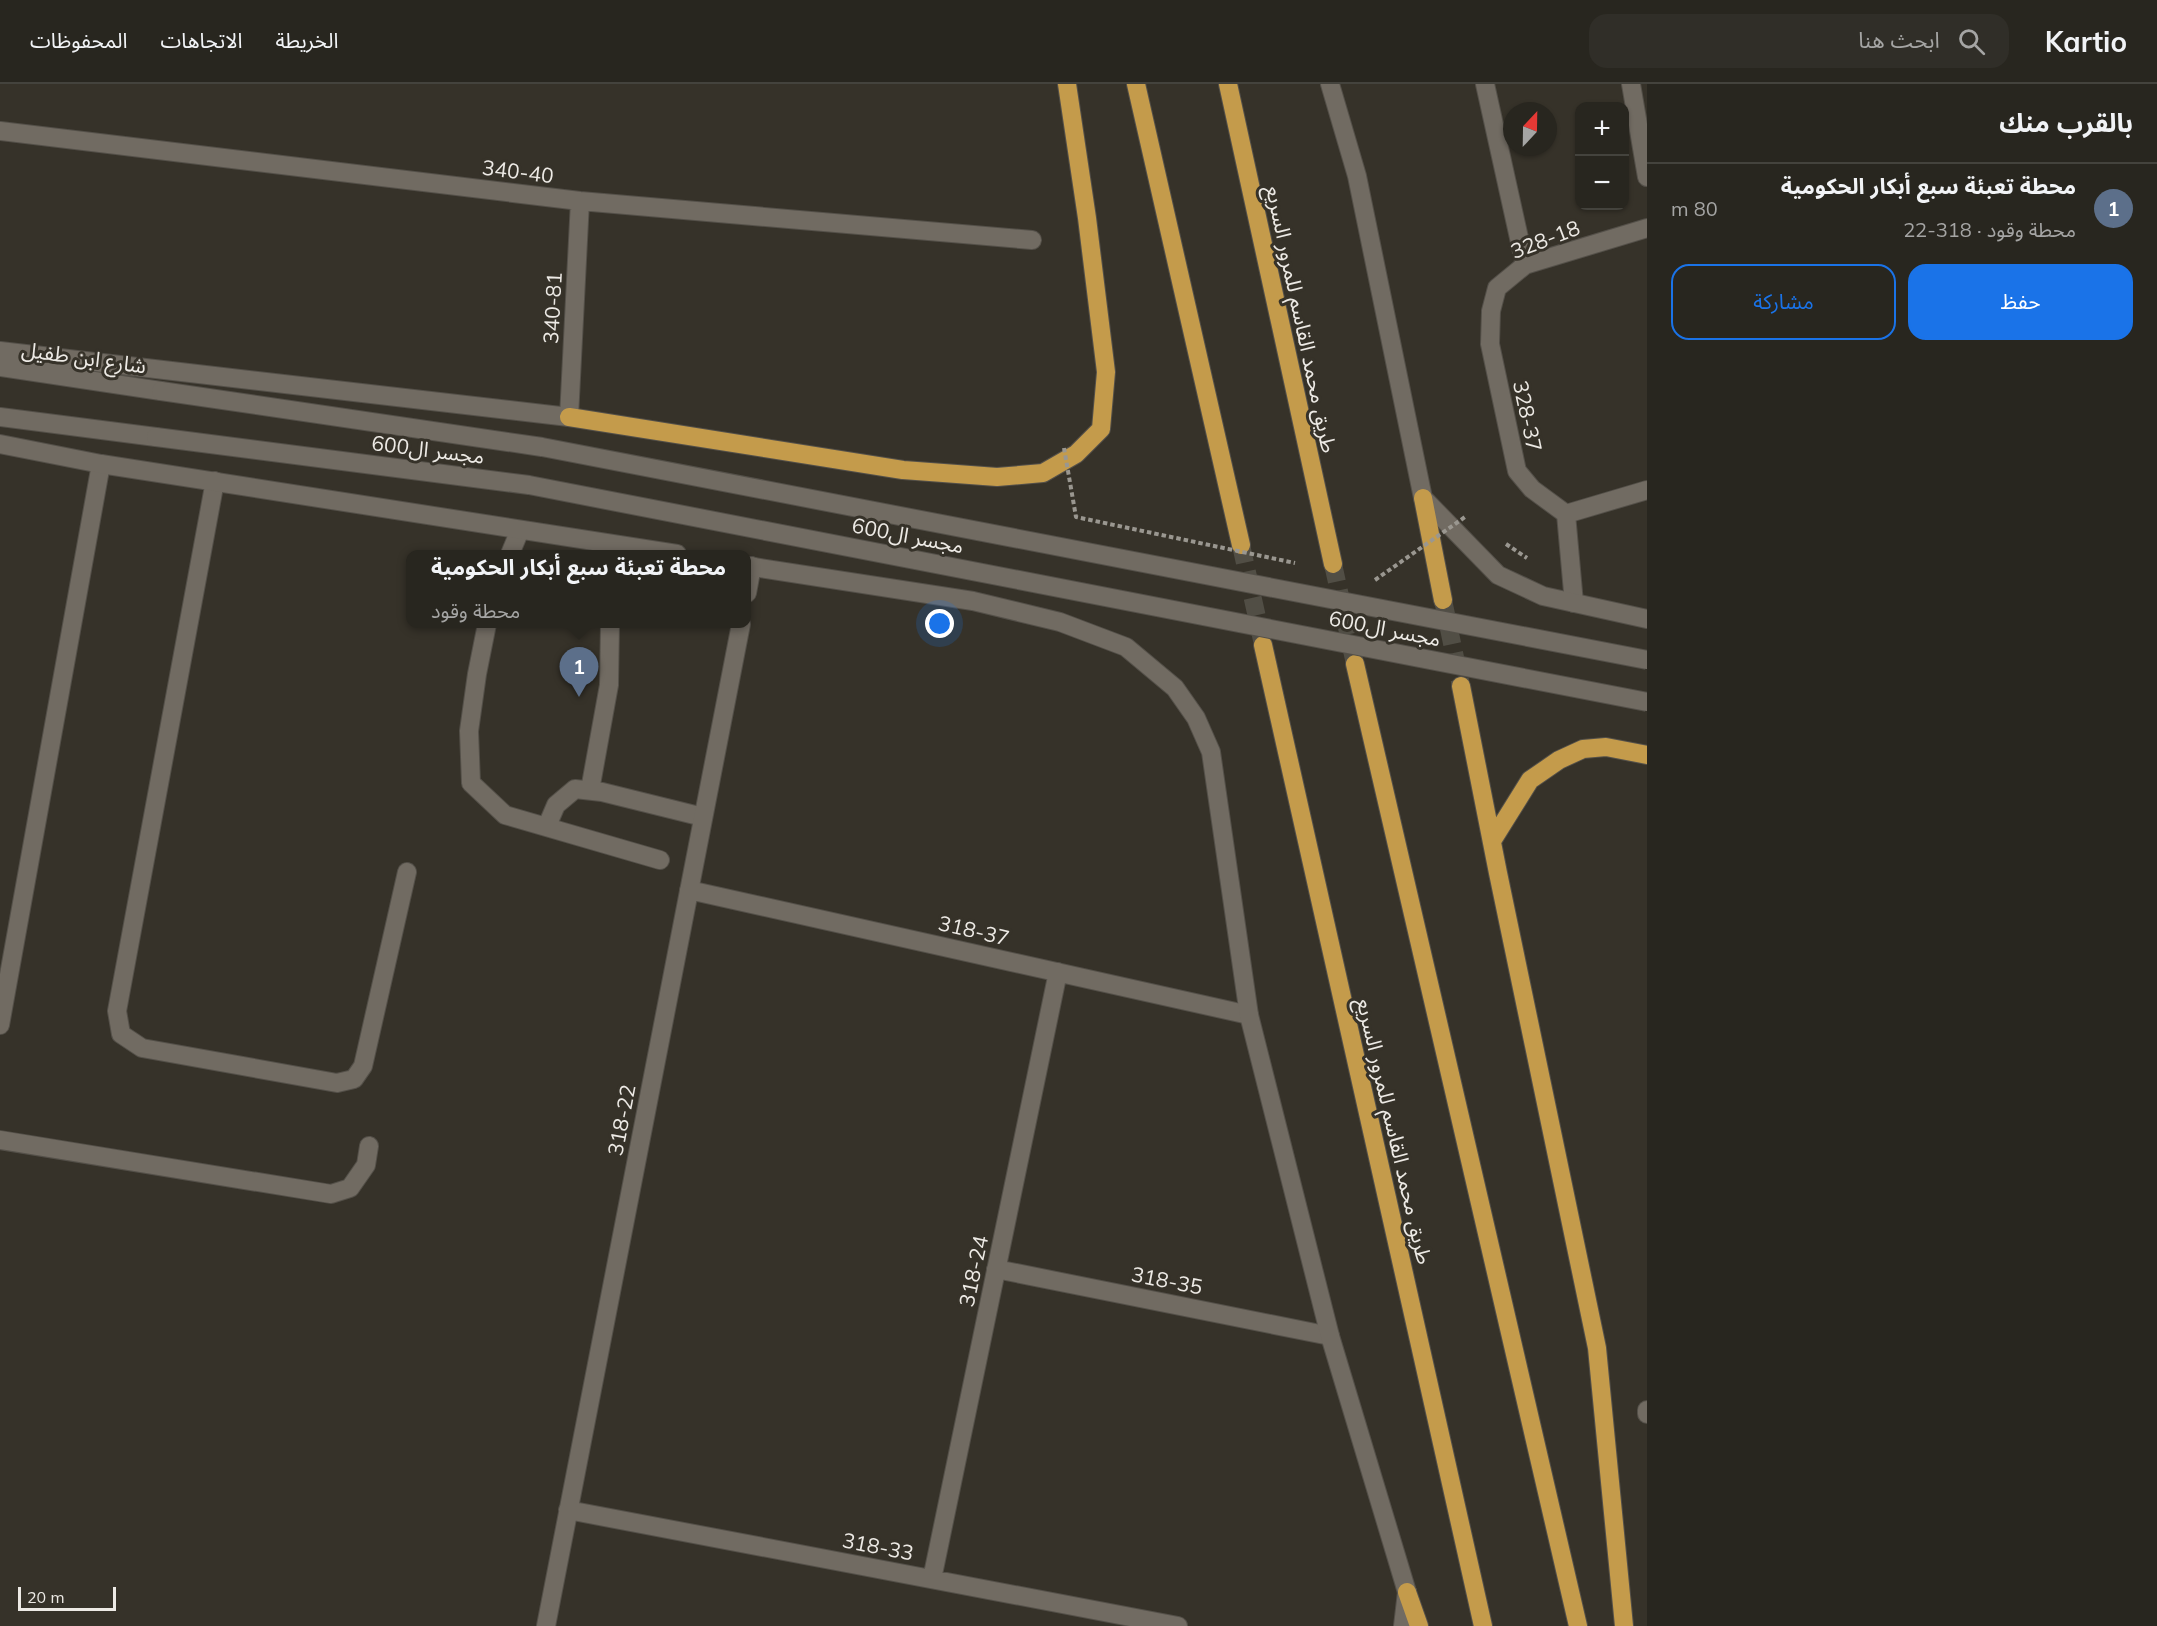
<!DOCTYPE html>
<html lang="ar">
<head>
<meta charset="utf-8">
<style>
  :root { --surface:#28261f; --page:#302e28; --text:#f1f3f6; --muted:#a5a5a4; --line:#44433d; --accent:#1a73e8 }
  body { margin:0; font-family:Mulish,"Noto Sans Arabic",sans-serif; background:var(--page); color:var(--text); direction:rtl }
  .controls { position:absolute; right:18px; top:18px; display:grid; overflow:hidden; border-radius:12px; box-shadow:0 2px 4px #0004 }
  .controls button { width:54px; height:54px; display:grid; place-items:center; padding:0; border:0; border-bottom:2px solid var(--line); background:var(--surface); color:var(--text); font:30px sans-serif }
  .compass { position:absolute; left:1503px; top:18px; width:54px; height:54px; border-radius:50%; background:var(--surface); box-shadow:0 2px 4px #0004; rotate:22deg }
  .scale { position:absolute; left:18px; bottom:15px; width:98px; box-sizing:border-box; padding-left:6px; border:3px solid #edeae5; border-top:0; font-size:16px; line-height:21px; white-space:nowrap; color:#edeae5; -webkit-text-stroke:4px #363229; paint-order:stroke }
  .you { position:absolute; left:940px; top:540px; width:21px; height:21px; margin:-15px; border:4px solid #fff; border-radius:50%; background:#1a73e8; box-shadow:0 0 0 9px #1a73e833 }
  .badge { display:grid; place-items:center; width:39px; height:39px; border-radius:50%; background:var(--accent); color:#fff; font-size:20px; font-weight:700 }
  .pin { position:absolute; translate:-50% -50px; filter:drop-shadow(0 2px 3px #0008) }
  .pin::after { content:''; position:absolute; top:32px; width:21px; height:18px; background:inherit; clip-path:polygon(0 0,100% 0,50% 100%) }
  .popup { position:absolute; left:406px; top:466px; width:345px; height:78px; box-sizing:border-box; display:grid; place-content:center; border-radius:12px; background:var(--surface); filter:drop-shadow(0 2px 4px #0005); font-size:20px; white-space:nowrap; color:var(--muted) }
  .popup b { font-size:22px; color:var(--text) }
  .popup::after { content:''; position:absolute; left:50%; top:100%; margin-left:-12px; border:12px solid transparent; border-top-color:var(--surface) }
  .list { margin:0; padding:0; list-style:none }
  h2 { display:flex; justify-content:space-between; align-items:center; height:78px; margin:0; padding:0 24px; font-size:26px }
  h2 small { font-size:20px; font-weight:400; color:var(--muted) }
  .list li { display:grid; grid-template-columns:39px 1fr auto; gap:18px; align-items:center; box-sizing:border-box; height:84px; padding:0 24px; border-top:2px solid var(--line) }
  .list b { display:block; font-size:22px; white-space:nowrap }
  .list p { margin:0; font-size:20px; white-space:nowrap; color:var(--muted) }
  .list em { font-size:20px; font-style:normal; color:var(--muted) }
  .actions { display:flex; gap:12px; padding:18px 24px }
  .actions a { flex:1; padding:14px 0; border:2px solid var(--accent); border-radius:18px; text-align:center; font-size:21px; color:var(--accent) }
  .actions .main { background:var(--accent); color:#fff }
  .icon { flex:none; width:33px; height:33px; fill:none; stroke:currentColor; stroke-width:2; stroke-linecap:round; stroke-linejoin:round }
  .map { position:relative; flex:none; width:1647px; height:1542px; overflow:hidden; direction:ltr }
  header { display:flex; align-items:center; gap:36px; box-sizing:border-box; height:84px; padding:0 30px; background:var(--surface); border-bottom:2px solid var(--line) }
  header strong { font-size:28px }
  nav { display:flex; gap:33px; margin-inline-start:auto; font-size:21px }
  .search { width:420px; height:54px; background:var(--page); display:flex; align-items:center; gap:15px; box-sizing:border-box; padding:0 21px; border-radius:18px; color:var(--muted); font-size:22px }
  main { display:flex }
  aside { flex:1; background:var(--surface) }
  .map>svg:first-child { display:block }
</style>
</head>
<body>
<header>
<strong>Kartio</strong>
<div class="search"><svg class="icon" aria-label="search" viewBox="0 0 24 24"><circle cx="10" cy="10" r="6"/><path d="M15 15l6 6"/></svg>ابحث هنا</div>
<nav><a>الخريطة</a><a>الاتجاهات</a><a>المحفوظات</a></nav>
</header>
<main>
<aside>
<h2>بالقرب منك<small></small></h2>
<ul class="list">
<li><span class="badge" style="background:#5c6f8a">1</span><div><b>محطة تعبئة سبع أبكار الحكومية</b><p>محطة وقود · 318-22</p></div><em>80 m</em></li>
</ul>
<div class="actions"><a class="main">حفظ</a><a>مشاركة</a></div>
</aside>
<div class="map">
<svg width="1647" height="1542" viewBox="0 0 1647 1542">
  <rect width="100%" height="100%" fill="#363229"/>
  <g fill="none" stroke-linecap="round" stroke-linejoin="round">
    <path stroke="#514e45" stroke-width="18" stroke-dasharray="18 9" stroke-linecap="butt" d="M1241,461l21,95
      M1333,480l22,100
      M1443,516l18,86"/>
    <defs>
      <path id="lane" d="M510,470l10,-24
        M487,540l-10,50 -8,57 2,52 34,32 155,45
        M590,706l19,-105 1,-61
        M547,742l9,-21 19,-16 27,3 101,25"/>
      <path id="street" d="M1485,0l40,181
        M1631,0l16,93
        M0,47l580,70 452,39
        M569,333l11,-216
        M215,397l-98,530 4,23 21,14 195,35 17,-4 9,-13 44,-194
        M1566,430l81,-24
        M747,509l5,-27
        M1574,519l-8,-89 -34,-25 -15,-18 -27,-127 1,-33 6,-23 28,-23 122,-37
        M689,806l560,125
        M0,941l101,-561
        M0,1056l331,54 19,-6 16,-23 3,-19
        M996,1185l334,67
        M1647,1326v4
        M568,1426l610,116
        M932,1495l126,-607
        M546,1542l195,-1002
        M1403,1542l4,-34"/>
      <path id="secondary" d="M1330,0l27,92 66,322 75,77 45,21 104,23
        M0,267l569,66
        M0,283l161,24
        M0,333l156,20
        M0,360l101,20 576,90
        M747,482l226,35 87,21 66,25 49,41 21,30 15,34 38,263 81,321 77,256"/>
      <path id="highway" d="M1136,0l105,461
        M1228,0l105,480
        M569,333l334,53 94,7 46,-4 33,-19 25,-25 5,-57 -19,-154 -20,-134
        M1423,414l20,102
        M1263,561l220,981
        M1355,580l223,962
        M1461,602l37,187 99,475 27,278
        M1492,757l38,-61 29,-20 24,-11 23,-2 41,8
        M1407,1508l12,34"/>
    </defs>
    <use href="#lane" stroke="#545049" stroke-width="20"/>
    <use href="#street" stroke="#545049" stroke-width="20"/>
    <use href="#secondary" stroke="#545049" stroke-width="20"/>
    <use href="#highway" stroke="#545049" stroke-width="20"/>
    <path stroke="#9a9790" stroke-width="4" stroke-dasharray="4.5 3" stroke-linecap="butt" d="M1506,460l21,14"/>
    <use href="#lane" stroke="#716b62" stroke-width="18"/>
    <use href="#street" stroke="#716b62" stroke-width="18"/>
    <use href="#secondary" stroke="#716b62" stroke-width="18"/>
    <use href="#highway" stroke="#c49b4b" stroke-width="18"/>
    <defs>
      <path id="secondary-bridge" d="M161,307l381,56 1105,213
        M156,353l373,48 1118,217"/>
    </defs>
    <use href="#secondary-bridge" stroke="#545049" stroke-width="20" stroke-linecap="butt"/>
    <path stroke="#9a9790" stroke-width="4" stroke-dasharray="4.5 3" stroke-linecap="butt" d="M1064,364l12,69 219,46
      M1375,496l90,-63"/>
    <use href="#secondary-bridge" stroke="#716b62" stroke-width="18"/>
  </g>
  <g text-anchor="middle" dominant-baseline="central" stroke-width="6" stroke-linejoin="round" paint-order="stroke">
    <g font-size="21" fill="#edeae5" stroke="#363229">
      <text transform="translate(518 87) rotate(7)">340-40</text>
      <text transform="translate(1545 155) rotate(-21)">328-18</text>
      <text transform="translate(552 224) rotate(-87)">340-81</text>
      <text transform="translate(1302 235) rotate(78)">طريق محمد القاسم للمرور السريع</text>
      <text transform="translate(84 273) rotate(8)">شارع ابن طفيل</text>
      <text transform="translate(1528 332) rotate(78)">328-37</text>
      <text transform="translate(428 365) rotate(7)">مجسر ال600</text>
      <text transform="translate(908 451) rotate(11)">مجسر ال600</text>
      <text transform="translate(1385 544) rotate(11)">مجسر ال600</text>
      <text transform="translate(974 846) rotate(13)">318-37</text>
      <text transform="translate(621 1036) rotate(-79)">318-22</text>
      <text transform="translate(1395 1047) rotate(77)">طريق محمد القاسم للمرور السريع</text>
      <text transform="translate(973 1187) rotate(-78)">318-24</text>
      <text transform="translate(1167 1196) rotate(11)">318-35</text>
      <text transform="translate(878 1462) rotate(11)">318-33</text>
    </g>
  </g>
</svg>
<div class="controls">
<button>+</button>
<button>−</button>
</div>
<svg class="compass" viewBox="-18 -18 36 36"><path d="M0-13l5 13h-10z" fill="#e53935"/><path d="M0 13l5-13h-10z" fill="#a5a5a4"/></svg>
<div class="scale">20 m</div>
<div class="you"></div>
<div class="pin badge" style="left:579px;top:613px;background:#5c6f8a">1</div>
<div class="popup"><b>محطة تعبئة سبع أبكار الحكومية</b>محطة وقود</div>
</div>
</main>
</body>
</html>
